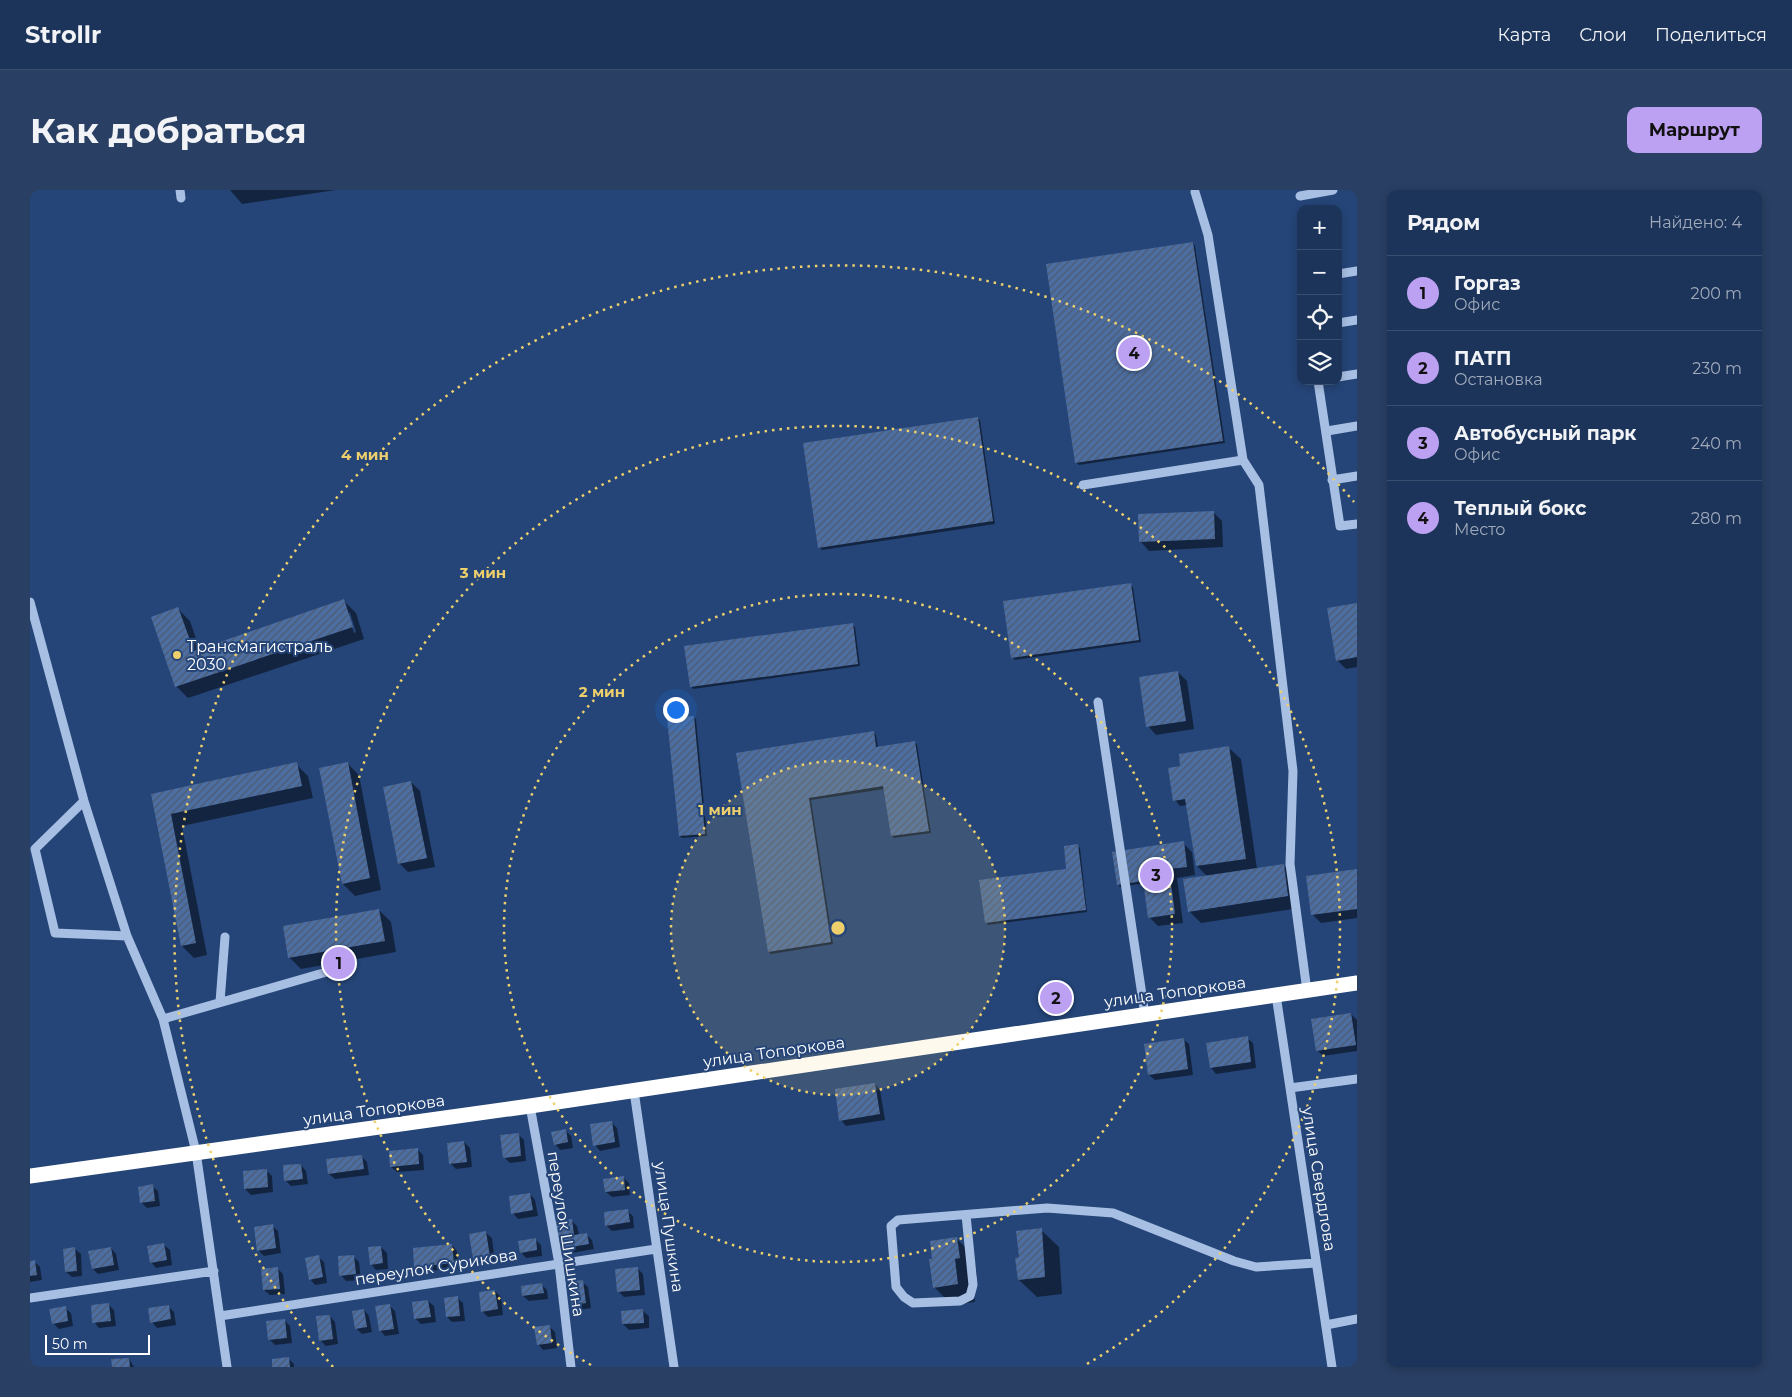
<!DOCTYPE html>
<html lang="ru">
<head>
<meta charset="utf-8">
<style>
  :root { --surface:#1c345a; --page:#293f63; --text:#f1f3f6; --muted:#a0aabb; --line:#3a4f70; --accent:#bca0f2 }
  body { margin:0; font-family:Montserrat,sans-serif; background:var(--page); color:var(--text) }
  .controls { position:absolute; right:15px; top:15px; display:grid; overflow:hidden; border-radius:10px; box-shadow:0 2px 8px #0003 }
  .controls button { width:45px; height:45px; display:grid; place-items:center; padding:0; border:0; border-bottom:1px solid var(--line); background:var(--surface); color:var(--text); font:25px sans-serif }
  .scale { position:absolute; left:15px; bottom:12px; width:105px; box-sizing:border-box; padding-left:5px; border:2px solid #fff; border-top:0; font-size:14px; line-height:18px; white-space:nowrap; color:#fff; -webkit-text-stroke:4px #254578; paint-order:stroke }
  .you { position:absolute; left:645px; top:519px; width:18px; height:18px; margin:-12px; border:4px solid #fff; border-radius:50%; background:#1a73e8; box-shadow:0 0 0 8px #1a73e833 }
  .badge { display:grid; place-items:center; width:32px; height:32px; border-radius:50%; background:var(--accent); color:#111; font-size:16px; font-weight:700 }
  .pin { position:absolute; translate:-50% -50%; border:2px solid #fff; box-shadow:0 1px 5px #0006 }
  .list { margin:0; padding:0; list-style:none }
  h2 { display:flex; justify-content:space-between; align-items:center; height:65px; margin:0; padding:0 20px; font-size:21px }
  h2 small { font-size:16px; font-weight:400; color:var(--muted) }
  .list li { display:grid; grid-template-columns:32px 1fr auto; gap:15px; align-items:center; box-sizing:border-box; height:75px; padding:0 20px; border-top:1px solid var(--line) }
  .list b { display:block; font-size:19px; white-space:nowrap }
  .list p { margin:0; font-size:16px; white-space:nowrap; color:var(--muted) }
  .list em { font-size:16px; font-style:normal; color:var(--muted) }
  .icon { flex:none; width:28px; height:28px; fill:none; stroke:currentColor; stroke-width:2; stroke-linecap:round; stroke-linejoin:round }
  .map { position:relative; flex:none; width:1327px; height:1177px; overflow:hidden; border-radius:10px }
  header { display:flex; align-items:center; gap:30px; box-sizing:border-box; height:70px; padding:0 25px; background:var(--surface); border-bottom:1px solid var(--line) }
  header strong { font-size:24px }
  nav { display:flex; gap:28px; margin-inline-start:auto; font-size:18px }
  .intro { display:flex; align-items:center; justify-content:space-between; box-sizing:border-box; height:120px; padding:0 30px }
  h1 { margin:0; font-size:35px }
  .button { padding:12px 22px; border-radius:10px; background:var(--accent); color:#111; font-size:18px; font-weight:700 }
  main { display:flex; gap:30px; padding:0 30px }
  aside { flex:1; background:var(--surface); border-radius:10px; box-shadow:0 2px 8px #0003 }
  .map>svg:first-child { display:block }
</style>
</head>
<body>
<header>
<strong>Strollr</strong>
<nav><a>Карта</a><a>Слои</a><a>Поделиться</a></nav>
</header>
<div class="intro"><h1>Как добраться</h1><a class="button">Маршрут</a></div>
<main>
<div class="map">
<svg width="1327" height="1177" viewBox="0 0 1327 1177">
  <defs>
    <pattern id="building-hatch" width="6" height="6" patternUnits="userSpaceOnUse" patternTransform="scale(1.25)"><rect width="6" height="6" fill="#4d6ea2"/><path d="M-1 1l2-2M0 6l6-6M5 7l2-2" fill="none" stroke="#4c5a6e"/></pattern>
  </defs>
  <rect width="100%" height="100%" fill="#254578"/>
  <path fill="#0007" fill-rule="evenodd" d="M200,0h106l-94,14z
    M1163,53l2,3 30,197 -146,22 -2,-2z
    M947,228l3,2 15,104 -173,26 -2,-2z
    M1183,322l9,9 1,26 -74,4 -8,-9z
    M1100,395l3,2 8,55 -126,18 -3,-3z
    M314,411l12,12 8,26 -176,59 -12,-12 2,-77 12,12 10,29zM317,423h3l6,19 -2,1z
    M1327,414v63l-11,2 -9,-9z
    M822,435l3,2 5,39 -167,23 -2,-3z
    M1148,482l9,9 7,48 -38,6 -8,-9z
    M663,527l3,2 11,117 -25,2 -2,-2z
    M843,542l3,3 2,13 37,-6 2,3 14,88 -37,5 -2,-2 -7,-47 -74,11 22,144 -62,10 -2,-2 -31,-198z
    M1199,558l12,11 16,110 26,-4 12,12 5,31 -99,15 -12,-12 18,-35 -10,-10 -9,-61 -8,1 -5,-6z
    M317,573l12,12 22,115 -26,6 -12,-12z
    M266,574l12,12 5,22 -131,28 25,129 -13,3 -12,-12 -30,-151z
    M381,592l9,9 15,76 -27,5 -9,-9z
    M1153,653l9,9 3,23 -18,3 6,45 -25,3 -8,-8 -5,-35 -25,4 -2,-3z
    M1048,656l2,2 7,64 -99,13 -2,-3 81,-52z
    M1327,680v48l-36,5 -9,-9z
    M349,720l12,12 5,30 -95,17 -12,-12z
    M1321,824l6,6v31l-34,5 -6,-6z
    M1217,848l6,5 3,25 -40,6 -5,-6 -4,-24z
    M1153,849l6,5 4,31 -38,5 -6,-5 -4,-30z
    M845,894l5,6 5,30 -39,6 -5,-6z
    M581,932l6,6 3,19 -20,4 -5,-6z
    M536,941l5,5 2,12 -13,2 -5,-6z
    M488,944l6,6 2,21 -16,2 -6,-6z
    M434,952l6,6 2,19 -16,2 -5,-5z
    M387,959l6,6 1,15 -27,2 -6,-5z
    M331,966l6,6 2,13 -34,4 -6,-5z
    M271,975l5,6 2,13 -17,2 -6,-6z
    M236,980l6,6 1,16 -22,3 -6,-6 -1,-17z
    M593,987l6,6 1,12 -18,2 -6,-5z
    M122,996l6,5 2,15 -13,2 -6,-6z
    M500,1004l5,6 3,16 -20,3 -5,-6z
    M597,1021l6,5 1,12 -22,3 -6,-6z
    M541,1030l6,6 2,9 7,-1 6,6 2,9 -28,5 -6,-6z
    M242,1036l6,5 3,22 -17,3 -6,-6z
    M1011,1040l18,17 3,47 -25,3 -18,-17 1,-22z
    M456,1043l6,5 3,24 -15,2 -6,-5z
    M926,1048l18,18 3,19 -5,1 3,26 -23,3 -18,-18v-27z
    M505,1049l6,6 1,11 -16,2 -5,-6z
    M134,1055l6,5 2,15 -16,3 -5,-6z
    M422,1055l5,6 2,17 -38,4 -5,-6z
    M351,1057l6,6 1,16 -12,1 -5,-6z
    M81,1058l5,6 3,16 -21,4 -5,-5z
    M45,1059l6,5 1,22 -10,1 -6,-5z
    M323,1066l6,6 2,18 -15,1 -5,-6z
    M288,1067l6,5 3,21 -12,2 -5,-6z
    M4,1071l6,6 2,13 -12,2v-20z
    M607,1078l6,6 2,21 -21,2 -6,-6z
    M248,1079l5,5 2,20 -15,1 -6,-5z
    M552,1092l6,5 3,21 -12,2 -6,-6z
    M511,1094l6,6 1,9 -19,2 -6,-5 -1,-9z
    M465,1101l6,6 2,18 -15,2 -6,-6z
    M427,1108l6,5 2,18 -13,1 -5,-5z
    M398,1111l6,5 2,16 -15,2 -6,-6z
    M79,1115l5,5 2,16 -17,2 -5,-6z
    M138,1116l6,6 2,13 -19,3 -5,-6z
    M360,1116l5,5 4,23 -14,2 -5,-6z
    M35,1118l6,5 2,13 -14,3 -6,-6z
    M334,1120l5,6 3,16 -10,2 -6,-6z
    M613,1121l6,5v12l-20,2 -6,-6z
    M300,1126l5,6 3,22 -12,2 -6,-6z
    M254,1130l6,6 2,17 -17,2 -6,-6z
    M519,1136l6,6 2,16 -14,2 -5,-6z
    M258,1168l6,6v3h-20z
    M99,1169l5,8h-21z"/>
  <path fill="url(#building-hatch)" d="M1163,52l30,199 -148,22 -29,-199z
    M948,227l15,104 -175,27 -15,-105z
    M1184,321l1,28 -76,3 -1,-28z
    M1101,393l8,57 -128,18 -8,-57z
    M314,409l9,28 -178,60 -24,-70 27,-10 16,44z
    M1327,413v54l-21,4 -9,-53z
    M823,433l5,41 -168,23 -6,-41z
    M1148,481l8,50 -40,6 -7,-50z
    M664,526l11,118 -26,2 -12,-118z
    M844,541l2,16 39,-6 14,90 -38,5 -8,-50 -74,12 22,144 -63,10 -32,-199z
    M1199,556l17,113 -50,7 -11,-67 -12,2 -5,-33 12,-2 -1,-12z
    M267,572l5,24 -131,28 25,129 -15,3 -30,-152z
    M318,572l22,116 -28,6 -23,-116z
    M381,591l16,77 -29,6 -15,-77z
    M1154,651l3,26 -18,2 6,45 -27,4 -5,-37 -26,4 -5,-33z
    M1048,654l8,66 -101,13 -6,-43 87,-11 -2,-23z
    M1254,674l4,32 -100,16 -5,-33z
    M1327,679v40l-46,6 -5,-39z
    M349,719l6,32 -97,17 -5,-32z
    M1321,823l5,32 -40,6 -5,-32z
    M1218,846l3,26 -41,6 -4,-25z
    M1154,848l4,31 -40,6 -4,-31z
    M845,893l5,31 -41,7 -4,-32z
    M582,931l3,21 -22,4 -3,-22z
    M536,939l2,13 -14,3 -3,-13z
    M489,943l2,23 -18,2 -3,-23z
    M434,951l3,21 -18,2 -2,-21z
    M388,958l1,16 -29,3 -1,-16z
    M332,965l2,14 -36,5 -2,-15z
    M271,974l2,15 -19,2 -1,-16z
    M237,979l1,18 -24,2 -1,-18z
    M594,986l1,14 -20,2 -2,-13z
    M123,994l2,17 -15,2 -2,-16z
    M500,1003l3,17 -22,4 -2,-18z
    M598,1019l2,13 -25,4 -1,-14z
    M542,1029l2,16 13,-2 2,11 -30,5 -4,-27z
    M243,1034l3,24 -19,3 -3,-24z
    M1012,1038l3,49 -27,3 -3,-22 4,-1 -3,-26z
    M456,1041l4,26 -17,2 -4,-25z
    M927,1047l3,21 -5,1 3,25 -25,4 -4,-29h3l-2,-18z
    M506,1048l1,12 -17,3 -2,-12z
    M134,1053l3,17 -17,3 -3,-17z
    M422,1054l2,19 -40,4 -1,-19z
    M351,1056l2,17 -13,2 -2,-18z
    M45,1057l2,24 -12,1 -2,-23z
    M81,1057l3,18 -22,4 -4,-18z
    M289,1065l4,22 -14,3 -4,-22z
    M324,1065l2,19 -17,2 -1,-20z
    M5,1070l2,15 -7,1v-15z
    M248,1077l2,22 -17,1 -2,-21z
    M608,1077l2,23 -23,2 -2,-23z
    M553,1090l3,23 -14,2 -3,-23z
    M512,1093l2,10 -22,3 -1,-10z
    M465,1100l3,19 -17,3 -2,-20z
    M428,1106l2,20 -14,1 -2,-19z
    M398,1110l3,17 -17,2 -2,-17z
    M79,1113l2,18 -19,2 -1,-18z
    M360,1114l4,25 -15,2 -4,-25z
    M139,1115l2,14 -21,4 -2,-15z
    M36,1116l2,15 -16,3 -3,-15z
    M334,1119l3,18 -12,2 -3,-18z
    M613,1119l1,14 -22,1 -1,-13z
    M300,1125l3,24 -14,2 -3,-25z
    M255,1129l2,19 -19,2 -2,-19z
    M520,1135l2,18 -15,2 -3,-18z
    M259,1167l1,10h-18v-8z
    M99,1168l1,9h-18l-1,-8z"/>
  <g fill="none" stroke-linecap="round" stroke-linejoin="round">
    <path stroke="#a7bfe3" stroke-width="9" d="M150,0l1,8
      M1165,2l13,43 35,225 16,25 34,286 -3,93 17,127
      M1270,6l33,-6
      M1308,84l19,-3
      M1308,133l19,-3
      M1308,187l19,-3
      M1288,191l22,145 17,-2
      M1297,241l30,-5
      M1302,290l25,-4
      M1053,295l160,-25
      M0,412l54,199 43,135 36,83 33,133 31,215
      M1068,512l47,313
      M54,611l-49,48 20,84 72,3
      M1246,805l56,372
      M190,812l5,-65
      M133,829l167,-48
      M1260,898l67,-9
      M604,901l40,276
      M500,916l29,158 12,103
      M936,1025l7,70 -3,11 -10,5 -47,2 -9,-6 -8,-10 -5,-61 7,-6 149,-12 66,5 121,48 22,6 60,-4
      M0,1108l184,-27
      M190,1126l436,-67
      M1296,1135l31,-6"/>
    <path stroke="#fff" stroke-width="15" d="M0,986l500,-70 827,-123"/>
  </g>
  <circle cx="808" cy="738" r="167" fill="#edcf6c" fill-opacity=".12"/>
  <g fill="none" stroke="#edcf6c" stroke-width="2.5" stroke-dasharray="2.5 5">
    <circle cx="808" cy="738" r="167"/>
    <circle cx="808" cy="738" r="334"/>
    <path d="M561 1175A502 502 0 1 1 1055 1175"/>
    <path d="M303 1177A669 669 0 1 1 1324 312"/>
  </g>
  <circle fill="#edcf6c" stroke="#254578" stroke-width="2" cx="147" cy="465" r="5"/>
  <g text-anchor="middle" dominant-baseline="central" stroke-width="4" stroke-linejoin="round" paint-order="stroke">
    <g font-size="16" fill="#fff" stroke="#254578" text-anchor="start">
      <text x="157" y="456">Трансмагистраль<tspan x="157" dy="18">2030</tspan></text>
    </g>
    <g font-size="16" fill="#fff" stroke="#254578">
      <text transform="translate(1145 802) rotate(-8)">улица Топоркова</text>
      <text transform="translate(744 862) rotate(-8)">улица Топоркова</text>
      <text transform="translate(344 920) rotate(-8)">улица Топоркова</text>
      <text transform="translate(1289 989) rotate(81)">улица Свердлова</text>
      <text transform="translate(639 1037) rotate(82)">улица Пушкина</text>
      <text transform="translate(536 1044) rotate(81)">переулок Шишкина</text>
      <text transform="translate(406 1077) rotate(-9)">переулок Сурикова</text>
    </g>
  </g>
  <circle cx="808" cy="738" r="8" fill="#edcf6c" stroke="#254578" stroke-width="2.5"/>
  <g font-size="15" text-anchor="middle" font-weight="bold" fill="#edcf6c" stroke="#254578" stroke-width="4" stroke-linejoin="round" paint-order="stroke">
    <text x="335" y="270">4 мин</text>
    <text x="453" y="388">3 мин</text>
    <text x="572" y="507">2 мин</text>
    <text x="690" y="625">1 мин</text>
  </g>
</svg>
<div class="controls">
<button>+</button>
<button>−</button>
<button><svg class="icon" aria-label="locate" viewBox="0 0 24 24"><circle cx="12" cy="12" r="6"/><path d="M12 2v4M12 18v4M2 12h4M18 12h4"/></svg></button>
<button><svg class="icon" aria-label="layers" viewBox="0 0 24 24"><path d="M12 4l9 5-9 5-9-5zM3 14l9 5 9-5"/></svg></button>
</div>
<div class="scale">50 m</div>
<div class="you"></div>
<div class="pin badge" style="left:309px;top:773px">1</div>
<div class="pin badge" style="left:1026px;top:808px">2</div>
<div class="pin badge" style="left:1126px;top:685px">3</div>
<div class="pin badge" style="left:1104px;top:163px">4</div>
</div>
<aside>
<h2>Рядом<small>Найдено: 4</small></h2>
<ul class="list">
<li><span class="badge">1</span><div><b>Горгаз</b><p>Офис</p></div><em>200 m</em></li>
<li><span class="badge">2</span><div><b>ПАТП</b><p>Остановка</p></div><em>230 m</em></li>
<li><span class="badge">3</span><div><b>Автобусный парк</b><p>Офис</p></div><em>240 m</em></li>
<li><span class="badge">4</span><div><b>Теплый бокс</b><p>Место</p></div><em>280 m</em></li>
</ul>
</aside>
</main>
</body>
</html>
